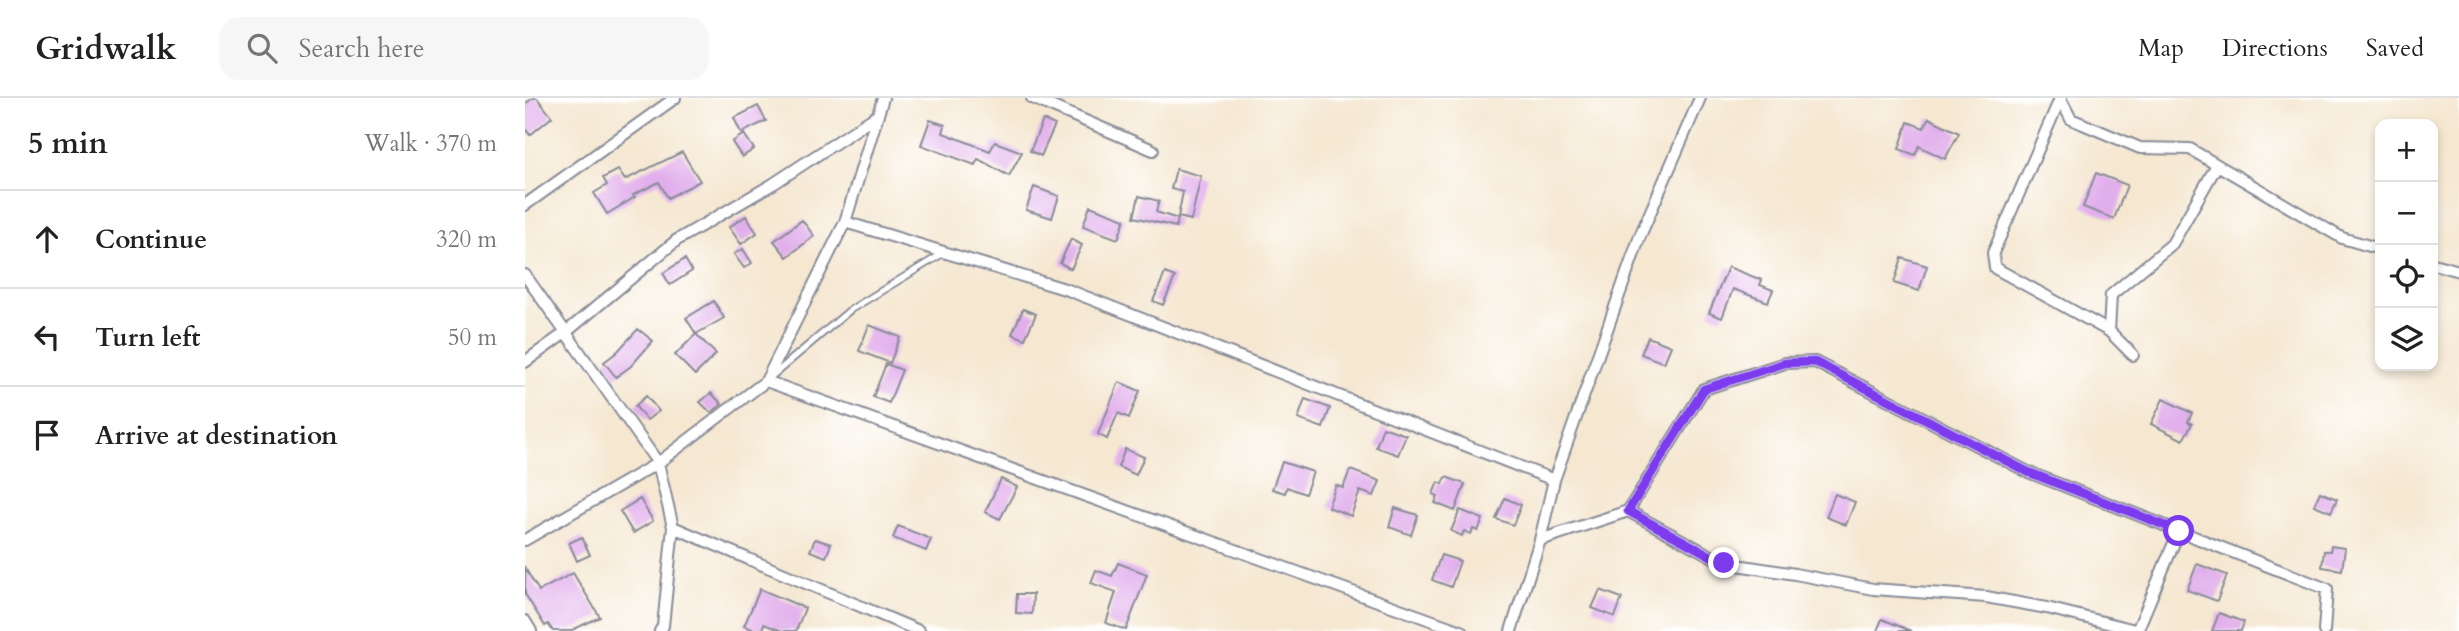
<!DOCTYPE html>
<html lang="en">
<head>
<meta charset="utf-8">
<style>
  :root { --surface:#fff; --page:#f6f6f6; --text:#222; --muted:#767676; --line:#e0e0e0 }
  body { margin:0; font-family:Cardo,serif; background:var(--page); color:var(--text) }
  .controls { position:absolute; right:21px; top:21px; display:grid; overflow:hidden; border-radius:14px; box-shadow:0 4px 10px #0003 }
  .controls button { width:63px; height:63px; display:grid; place-items:center; padding:0; border:0; border-bottom:2px solid var(--line); background:var(--surface); color:var(--text); font:35px sans-serif }
  .stop { position:absolute; width:21px; height:21px; margin:-16px; border:5px solid #7c3aed; border-radius:50%; background:#fff }
  .stop.end { background:#7c3aed; border-color:#fff; box-shadow:0 2px 7px #0008 }
  .list { margin:0; padding:0; list-style:none }
  h2 { display:flex; justify-content:space-between; align-items:center; height:91px; margin:0; padding:0 28px; font-size:30px }
  h2 small { font-size:23px; font-weight:400; color:var(--muted) }
  .list li { display:grid; grid-template-columns:46px 1fr auto; gap:21px; align-items:center; box-sizing:border-box; height:98px; padding:0 28px; border-top:2px solid var(--line) }
  .list b { display:block; font-size:26px; white-space:nowrap }
  .list em { font-size:23px; font-style:normal; color:var(--muted) }
  .icon { flex:none; width:38px; height:38px; fill:none; stroke:currentColor; stroke-width:2; stroke-linecap:round; stroke-linejoin:round }
  .map { position:relative; flex:none; width:1934px; height:533px; overflow:hidden }
  header { display:flex; align-items:center; gap:42px; box-sizing:border-box; height:98px; padding:0 35px; background:var(--surface); border-bottom:2px solid var(--line) }
  header strong { font-size:33px }
  nav { display:flex; gap:38px; margin-inline-start:auto; font-size:24px }
  .search { width:490px; height:63px; background:var(--page); display:flex; align-items:center; gap:18px; box-sizing:border-box; padding:0 24px; border-radius:21px; color:var(--muted); font-size:26px }
  main { display:flex }
  aside { flex:1; background:var(--surface) }
  .map>svg:first-child { display:block }
</style>
</head>
<body>
<header>
<strong>Gridwalk</strong>
<div class="search"><svg class="icon" aria-label="search" viewBox="0 0 24 24"><circle cx="10" cy="10" r="6"/><path d="M15 15l6 6"/></svg>Search here</div>
<nav><a>Map</a><a>Directions</a><a>Saved</a></nav>
</header>
<main>
<aside>
<h2>5 min<small>Walk · 370 m</small></h2>
<ul class="list">
<li><svg class="icon" aria-label="ahead" viewBox="0 0 24 24"><path d="M12 20V5M6 11l6-6 6 6"/></svg><div><b>Continue</b></div><em>320 m</em></li>
<li><svg class="icon" aria-label="left" viewBox="0 0 24 24"><path d="M17 20v-9H6M10 6l-5 5 5 5"/></svg><div><b>Turn left</b></div><em>50 m</em></li>
<li><svg class="icon" aria-label="arrive" viewBox="0 0 24 24"><path d="M6 21V4h12l-3 4 3 4H6"/></svg><div><b>Arrive at destination</b></div></li>
</ul>
</aside>
<div class="map">
<svg width="1934" height="533" viewBox="0 0 1934 533">
  <rect width="100%" height="100%" fill="#fff"/>
  <filter id="ink" filterUnits="userSpaceOnUse"><feTurbulence type="fractalNoise" baseFrequency=".0143" numOctaves="2"/><feDisplacementMap in="SourceGraphic" scale="14" xChannelSelector="R" yChannelSelector="G"/><feConvolveMatrix kernelMatrix="1 2 1 2 8 2 1 2 1" color-interpolation-filters="sRGB"/></filter>
  <filter id="wash" filterUnits="userSpaceOnUse"><feTurbulence type="fractalNoise" baseFrequency=".00686" numOctaves="4" result="noise"/><feDisplacementMap in="SourceGraphic" scale="28" xChannelSelector="R" yChannelSelector="G"/><feGaussianBlur stdDeviation="1.57" result="paint"/><feColorMatrix in="noise" values="0 0 0 0 0 0 0 0 0 0 0 0 0 0 0 0 0 1.4 0 .05"/><feComposite in="paint" operator="in"/></filter>
  <g filter="url(#wash)">
    <rect width="100%" height="100%" fill="#f5e7d0"/>
    <g id="blocks">
      <path fill="#e1aeec" d="M8,0h4l15,19 -22,18 -5,-6v-25z
        M233,8l8,15 -25,12 -7,-15z
        M1404,20l30,15 -14,26 -26,-13 -4,9 -16,-6 9,-27 16,6z
        M405,22l15,5 -2,8 47,18 5,-9 27,10 -13,24 -31,-17 -3,6 -54,-20z
        M518,22l12,5 -14,31 -11,-5z
        M219,36l10,15 -12,8 -10,-15z
        M157,54l18,29 -32,17 -9,-16 -26,13 2,2 -28,17 -13,-21 13,-8 -4,-7 15,-8 7,10z
        M651,71l25,7 -10,44 -13,-3 5,-25 -12,-3z
        M1571,75l31,12 -13,34 -31,-12z
        M509,89l25,9 -7,22 -26,-8z
        M614,98l20,5 -3,11 22,7 -2,8 -42,-10z
        M565,108l35,13 -7,20 -35,-13z
        M221,118l11,17 -16,11 -12,-17z
        M277,122l12,16 -27,21 -13,-16z
        M546,141l11,6 -11,24 -11,-6z
        M218,151l9,14 -8,5 -10,-14z
        M1377,160l25,8 -8,25 -25,-8z
        M160,161l7,12 -22,14 -7,-12z
        M1203,169l34,13 -2,5 13,5 -5,12 -35,-13 -11,29 -13,-5z
        M640,175l10,4 -12,28 -10,-4z
        M189,203l10,17 -28,16 -10,-16z
        M498,211l13,5 -11,25 -13,-5z
        M344,227l31,12 -10,26 -31,-12z
        M113,231l15,12 -22,25 -15,11 -12,-15 12,-9z
        M171,236l20,20 -21,21 -20,-20z
        M1123,239l23,9 -7,17 -23,-9z
        M361,266l16,6 -13,33 -16,-6z
        M594,284l21,9 -11,27 -11,-5 -11,26 -9,-5z
        M186,295l11,11 -11,9 -11,-11z
        M121,298l13,15 -12,9 -12,-14z
        M780,301l25,9 -7,20 -25,-9z
        M1638,301l29,14 -4,9 4,2 -9,16 -32,-16z
        M858,329l23,8 -8,20 -22,-8z
        M600,351l19,8 -8,18 -18,-8z
        M757,364l31,10 -8,22 -18,-7 -2,6 -13,-4z
        M825,372l30,11 -6,15 -14,-5 -9,25 -23,-9 8,-22 7,3z
        M921,379l19,7 -10,27 -20,-8 3,-7 -5,-2 5,-12 5,2z
        M476,381l16,8 -17,32 -15,-7z
        M1795,394l17,7 -6,13 -17,-7z
        M1310,396l20,8 -9,23 -20,-8z
        M980,400l16,7 -8,20 -17,-6z
        M115,401l13,22 -20,12 -13,-22z
        M870,410l23,7 -7,20 -22,-8z
        M935,412l23,9 -5,12 -5,-2 -2,5 -7,-3 -2,5 -11,-5z
        M373,428l33,13 -5,12 -33,-13z
        M57,439l8,18 -13,6 -8,-18z
        M290,441l16,5 -5,13 -16,-6z
        M1806,448l14,2 -3,22 -20,-3 2,-16h6z
        M916,457l19,6 -9,26 -19,-7z
        M593,465l29,11 -21,56 -20,-7 10,-31 -25,-9 5,-13 16,6z
        M1672,466l30,11 -10,26 -30,-11z
        M0,470l14,23 34,-18 27,44 -30,14h-17l-5,-7 -3,2 -20,-32z
        M235,491l45,19 -9,23h-14l-18,-7 -3,7h-4l-13,-5z
        M1075,492l22,8 -7,19 -23,-9z
        M492,496h16l-1,20 -16,-1z
        M1694,515l25,9 -3,9h-29z
        M1357,521l29,12h-34z"/>
    </g>
  </g>
  <g filter="url(#ink)">
    <use href="#blocks" fill-opacity="0" stroke="#888b97" stroke-width="2"/>
    <g fill="none" stroke-linecap="round" stroke-linejoin="round">
      <defs>
        <path id="service" d="M247,278l78,-66 92,-56"/>
        <path id="minor" d="M507,0l121,52
          M1534,0l1,1 -67,154 2,15 114,63
          M1535,0l11,21 69,29 50,1 152,89 38,11
          M0,107l150,-107
          M320,124l223,68 486,190
          M1908,166l26,7
          M0,177l133,188 15,64 -10,99 -3,5
          M1608,257l-24,-24 2,-36 61,-51 45,-79
          M0,264l40,-29 112,-93 96,-56 105,-69
          M241,283l695,250
          M1103,413l96,52 71,11 78,15 113,8 61,11 92,23
          M148,429l246,104
          M0,442l133,-77 108,-82 79,-159 38,-124
          M1015,442l88,-29 76,-122 81,-26 30,-1 213,110 299,117 -3,42
          M0,523l6,10
          M986,533l29,-91 14,-60 86,-244 60,-138
          M1612,533l42,-100"/>
      </defs>
      <use href="#service" stroke="#888b97" stroke-width="9"/>
      <use href="#minor" stroke="#888b97" stroke-width="14"/>
      <use href="#service" stroke="#fff" stroke-width="5"/>
      <use href="#minor" stroke="#fff" stroke-width="10"/>
    </g>
  </g>
  <g fill="none" stroke-linecap="round" stroke-linejoin="round" filter="url(#ink)">
    <path stroke="#7c3aed" stroke-width="9" d="M1199,465l-96,-52 76,-122 81,-26 30,-1 213,110 151,59"/>
  </g>
</svg>
<div class="controls">
<button>+</button>
<button>−</button>
<button><svg class="icon" aria-label="locate" viewBox="0 0 24 24"><circle cx="12" cy="12" r="6"/><path d="M12 2v4M12 18v4M2 12h4M18 12h4"/></svg></button>
<button><svg class="icon" aria-label="layers" viewBox="0 0 24 24"><path d="M12 4l9 5-9 5-9-5zM3 14l9 5 9-5"/></svg></button>
</div>
<div class="stop" style="left:1654px;top:433px"></div>
<div class="stop end" style="left:1199px;top:465px"></div>
</div>
</main>
</body>
</html>
